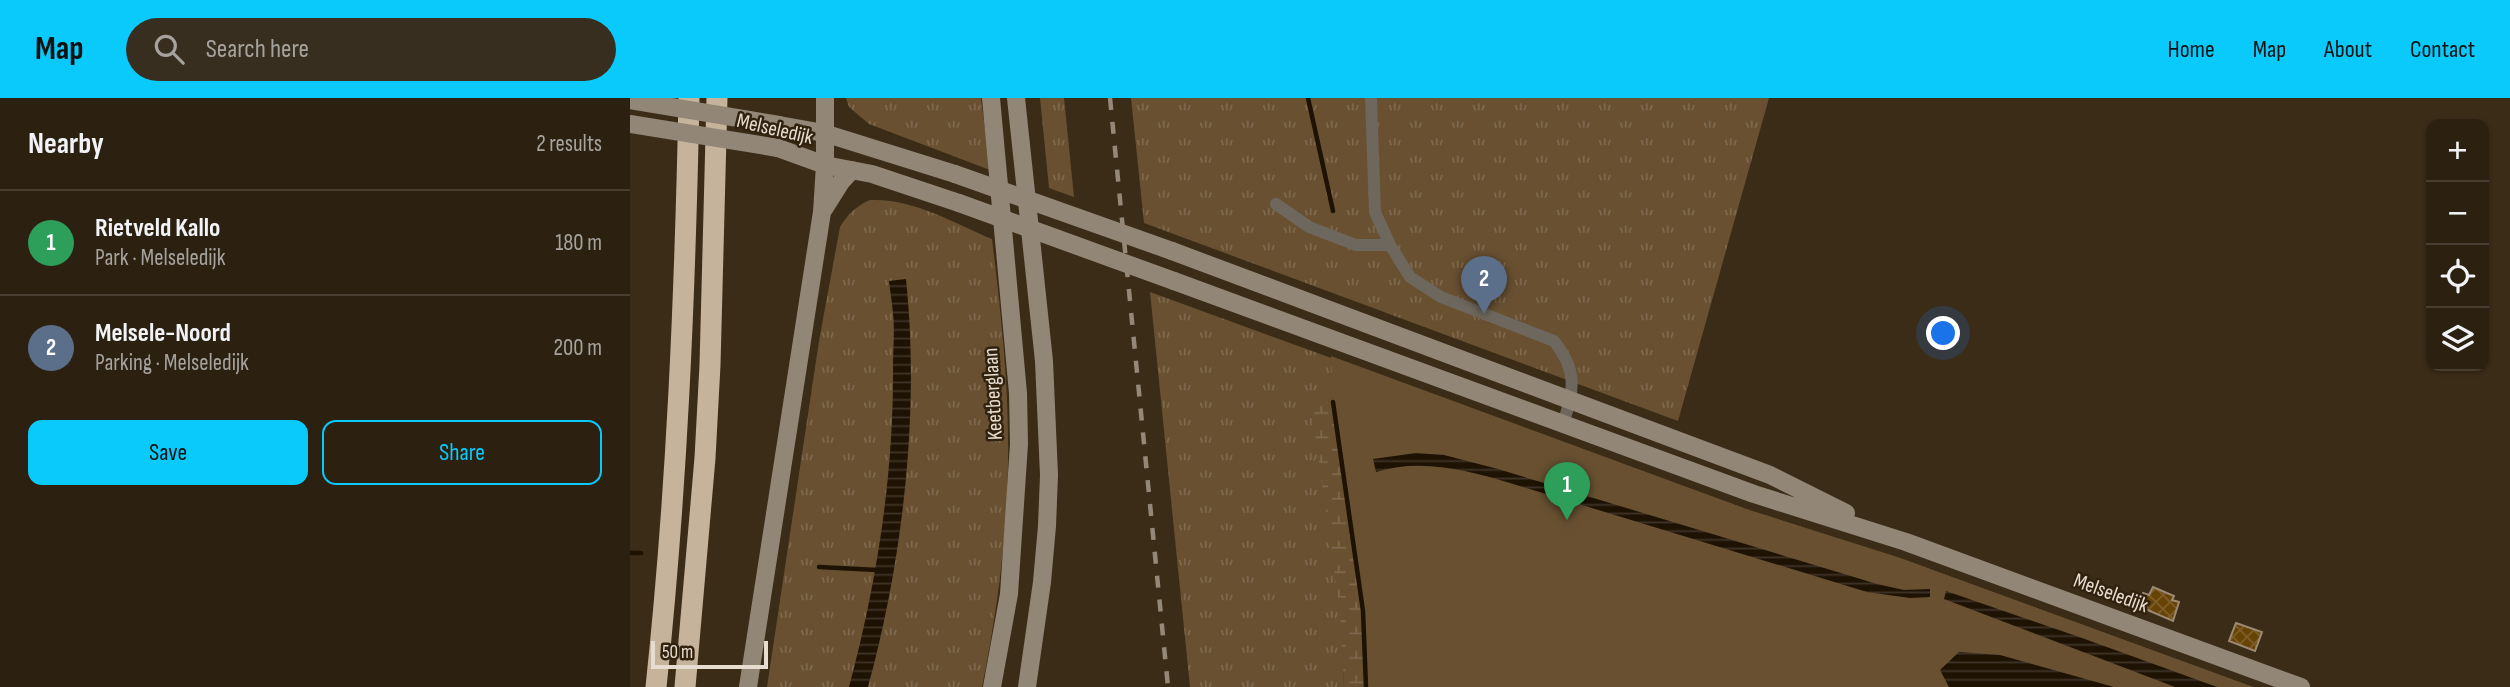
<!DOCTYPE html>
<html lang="en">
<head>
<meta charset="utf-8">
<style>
  :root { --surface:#2c2111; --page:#382e1f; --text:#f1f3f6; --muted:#a6a39f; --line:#483e31; --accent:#09cafa }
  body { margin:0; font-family:"Sofia Sans Condensed",sans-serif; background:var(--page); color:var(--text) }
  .controls { position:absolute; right:21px; top:21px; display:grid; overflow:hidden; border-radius:14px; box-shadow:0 2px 5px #0004 }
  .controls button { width:63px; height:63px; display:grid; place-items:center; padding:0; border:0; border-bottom:2px solid var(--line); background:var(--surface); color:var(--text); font:35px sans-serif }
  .scale { position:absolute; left:21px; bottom:18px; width:117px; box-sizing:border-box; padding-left:7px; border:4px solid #e6dcd0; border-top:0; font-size:19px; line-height:24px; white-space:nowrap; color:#e6dcd0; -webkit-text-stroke:5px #31220e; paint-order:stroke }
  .you { position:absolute; left:1314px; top:236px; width:24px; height:24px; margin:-18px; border:5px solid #fff; border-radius:50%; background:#1a73e8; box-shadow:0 0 0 10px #1a73e833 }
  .badge { display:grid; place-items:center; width:46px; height:46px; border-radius:50%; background:var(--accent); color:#fff; font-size:23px; font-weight:700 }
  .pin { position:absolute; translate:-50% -58px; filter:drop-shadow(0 2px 4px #0008) }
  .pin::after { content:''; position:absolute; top:37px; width:24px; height:21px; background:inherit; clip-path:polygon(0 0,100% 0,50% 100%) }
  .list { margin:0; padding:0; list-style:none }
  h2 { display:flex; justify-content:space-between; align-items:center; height:91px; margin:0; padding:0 28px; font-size:30px }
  h2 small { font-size:23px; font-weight:400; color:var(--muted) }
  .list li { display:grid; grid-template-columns:46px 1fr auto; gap:21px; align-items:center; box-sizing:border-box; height:105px; padding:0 28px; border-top:2px solid var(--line) }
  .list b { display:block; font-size:26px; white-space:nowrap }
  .list p { margin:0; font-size:23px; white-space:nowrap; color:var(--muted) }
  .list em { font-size:23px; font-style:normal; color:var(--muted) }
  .actions { display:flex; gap:14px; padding:21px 28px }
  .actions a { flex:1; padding:16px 0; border:2px solid var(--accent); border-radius:14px; text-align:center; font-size:24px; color:var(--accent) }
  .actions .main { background:var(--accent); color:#111 }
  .icon { flex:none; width:38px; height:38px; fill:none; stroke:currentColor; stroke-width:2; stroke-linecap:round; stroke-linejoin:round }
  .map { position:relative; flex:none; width:1880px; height:589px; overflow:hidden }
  header { display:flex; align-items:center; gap:42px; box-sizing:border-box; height:98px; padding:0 35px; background:var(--accent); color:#111 }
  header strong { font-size:33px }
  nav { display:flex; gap:38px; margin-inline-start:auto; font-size:24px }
  .search { width:490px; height:63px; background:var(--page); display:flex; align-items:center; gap:18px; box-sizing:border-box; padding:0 24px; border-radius:38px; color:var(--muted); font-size:26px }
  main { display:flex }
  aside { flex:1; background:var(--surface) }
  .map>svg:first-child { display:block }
</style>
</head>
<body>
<header>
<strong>Map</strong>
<div class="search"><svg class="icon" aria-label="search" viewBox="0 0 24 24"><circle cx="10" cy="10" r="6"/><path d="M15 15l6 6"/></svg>Search here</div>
<nav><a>Home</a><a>Map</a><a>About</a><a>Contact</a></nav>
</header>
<main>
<aside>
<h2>Nearby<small>2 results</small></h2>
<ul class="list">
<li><span class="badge" style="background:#2e9e5b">1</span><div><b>Rietveld Kallo</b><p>Park · Melseledijk</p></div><em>180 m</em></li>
<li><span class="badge" style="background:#5c6f8a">2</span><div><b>Melsele-Noord</b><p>Parking · Melseledijk</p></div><em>200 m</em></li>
</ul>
<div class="actions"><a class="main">Save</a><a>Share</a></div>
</aside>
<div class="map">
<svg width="1880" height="589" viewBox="0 0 1880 589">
  <defs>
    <pattern id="grass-tufts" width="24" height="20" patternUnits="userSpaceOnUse" patternTransform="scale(1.75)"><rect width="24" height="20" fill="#685031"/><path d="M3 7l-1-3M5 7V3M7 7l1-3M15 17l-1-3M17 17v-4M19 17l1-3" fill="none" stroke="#7e694e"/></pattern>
    <pattern id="wetland-marsh" width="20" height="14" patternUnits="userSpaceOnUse" patternTransform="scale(1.75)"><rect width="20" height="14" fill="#685031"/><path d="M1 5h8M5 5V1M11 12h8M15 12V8" fill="none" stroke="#7e694e"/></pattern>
    <pattern id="water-rules" width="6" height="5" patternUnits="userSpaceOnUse" patternTransform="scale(1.75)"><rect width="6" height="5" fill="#1e1203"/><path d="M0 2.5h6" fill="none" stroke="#3f3427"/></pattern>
    <pattern id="building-cross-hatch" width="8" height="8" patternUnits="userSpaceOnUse" patternTransform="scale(1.75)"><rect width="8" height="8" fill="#674305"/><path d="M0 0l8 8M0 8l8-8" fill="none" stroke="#7d5e28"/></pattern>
  </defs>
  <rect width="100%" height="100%" fill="#3b2c17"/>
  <path fill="url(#grass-tufts)" d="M216,0h135l9,72 -121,-46 -20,-17z
    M410,0h24l10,99 -25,-9z
    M501,0h638l-91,323 -534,-198z
    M240,102c43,-2 84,23 122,39 8,67 16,135 16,203 1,81 -10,166 -26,245h-215l52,-346 21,-114c8,-13 16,-21 30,-27z
    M520,194l599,218 151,48 353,129h-887l-3,-76 -30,-209 11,285h-154z"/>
  <path fill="url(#wetland-marsh)" d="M703,304l30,209 3,76h-22l-4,-74 -29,-208z"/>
  <path fill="#685031" d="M701,258l418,154 151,48 353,129h-887l-3,-76 -30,-209z"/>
  <path fill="url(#water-rules)" d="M276,181c14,132 -3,280 -38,408h-19c28,-104 45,-214 44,-321 0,-18 2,-36 0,-53 -1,-11 -3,-22 -4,-32z
    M786,355l28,2 54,14 379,115 27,6 26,-1v8l-20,1 -43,-6 -357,-109c-43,-13 -90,-25 -134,-11l-3,-13z
    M1316,493l136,47 135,49h-42l-231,-88z
    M1329,554l41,3 114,32h-165l-9,-17z"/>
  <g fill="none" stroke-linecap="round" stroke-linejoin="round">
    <path stroke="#1e1203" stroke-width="4.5" d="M678,0l25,113
      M703,304l30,209 3,76
      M0,455h11
      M189,469l58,3"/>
  </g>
  <path fill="url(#building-cross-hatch)" stroke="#9c8973" stroke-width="2" d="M1523,489l21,9 -2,4 7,2 -6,19 -35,-15 5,-13 6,2z
    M1606,525l26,9 -7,19 -26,-10z"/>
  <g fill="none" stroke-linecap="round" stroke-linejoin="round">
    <path stroke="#6e675d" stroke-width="12" d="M741,0l4,114 15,33 20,32 31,20 113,44c24,30 20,49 9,83
      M646,106l33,23 47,18h34"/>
    <path stroke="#928676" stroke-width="18" d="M361,0l27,295 1,51 -10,150 -17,93
      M386,0l28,263 5,114 -2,51 -5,56 -15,105
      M149,27l45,8 131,41
      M148,50l47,17 47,9 87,29
      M194,111l17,-27 11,-12
      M542,153l598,224 76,38
      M544,183l580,213 152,48 395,145
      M118,589l74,-475 3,-47v-67"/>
    <path stroke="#c6b39b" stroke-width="21" d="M26,589c21,-196 29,-392 33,-589
      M55,589l20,-229 5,-93 7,-267"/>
    <path stroke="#948878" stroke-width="4.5" stroke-dasharray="12 12" stroke-linecap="butt" d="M480,0l58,589"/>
    <path stroke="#928676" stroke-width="18" d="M0,2l149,25
      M0,26l148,24
      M325,76l217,77
      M329,105l215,78"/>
  </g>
  <g text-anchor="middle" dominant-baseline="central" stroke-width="5" stroke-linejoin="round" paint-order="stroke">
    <g font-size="21" fill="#e6dcd0" stroke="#31220e">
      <text transform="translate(145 31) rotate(13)">Melseledijk</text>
      <text transform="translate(363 296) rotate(-93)">Keetberglaan</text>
      <text transform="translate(1481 495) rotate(20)">Melseledijk</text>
    </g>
  </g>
</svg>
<div class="controls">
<button>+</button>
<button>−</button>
<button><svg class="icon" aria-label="locate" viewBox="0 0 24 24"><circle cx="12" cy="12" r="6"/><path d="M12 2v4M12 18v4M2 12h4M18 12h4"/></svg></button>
<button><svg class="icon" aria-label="layers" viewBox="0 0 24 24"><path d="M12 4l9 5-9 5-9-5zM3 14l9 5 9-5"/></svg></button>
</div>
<div class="scale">50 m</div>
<div class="you"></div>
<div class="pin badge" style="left:937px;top:422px;background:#2e9e5b">1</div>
<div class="pin badge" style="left:854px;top:216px;background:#5c6f8a">2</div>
</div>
</main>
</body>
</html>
